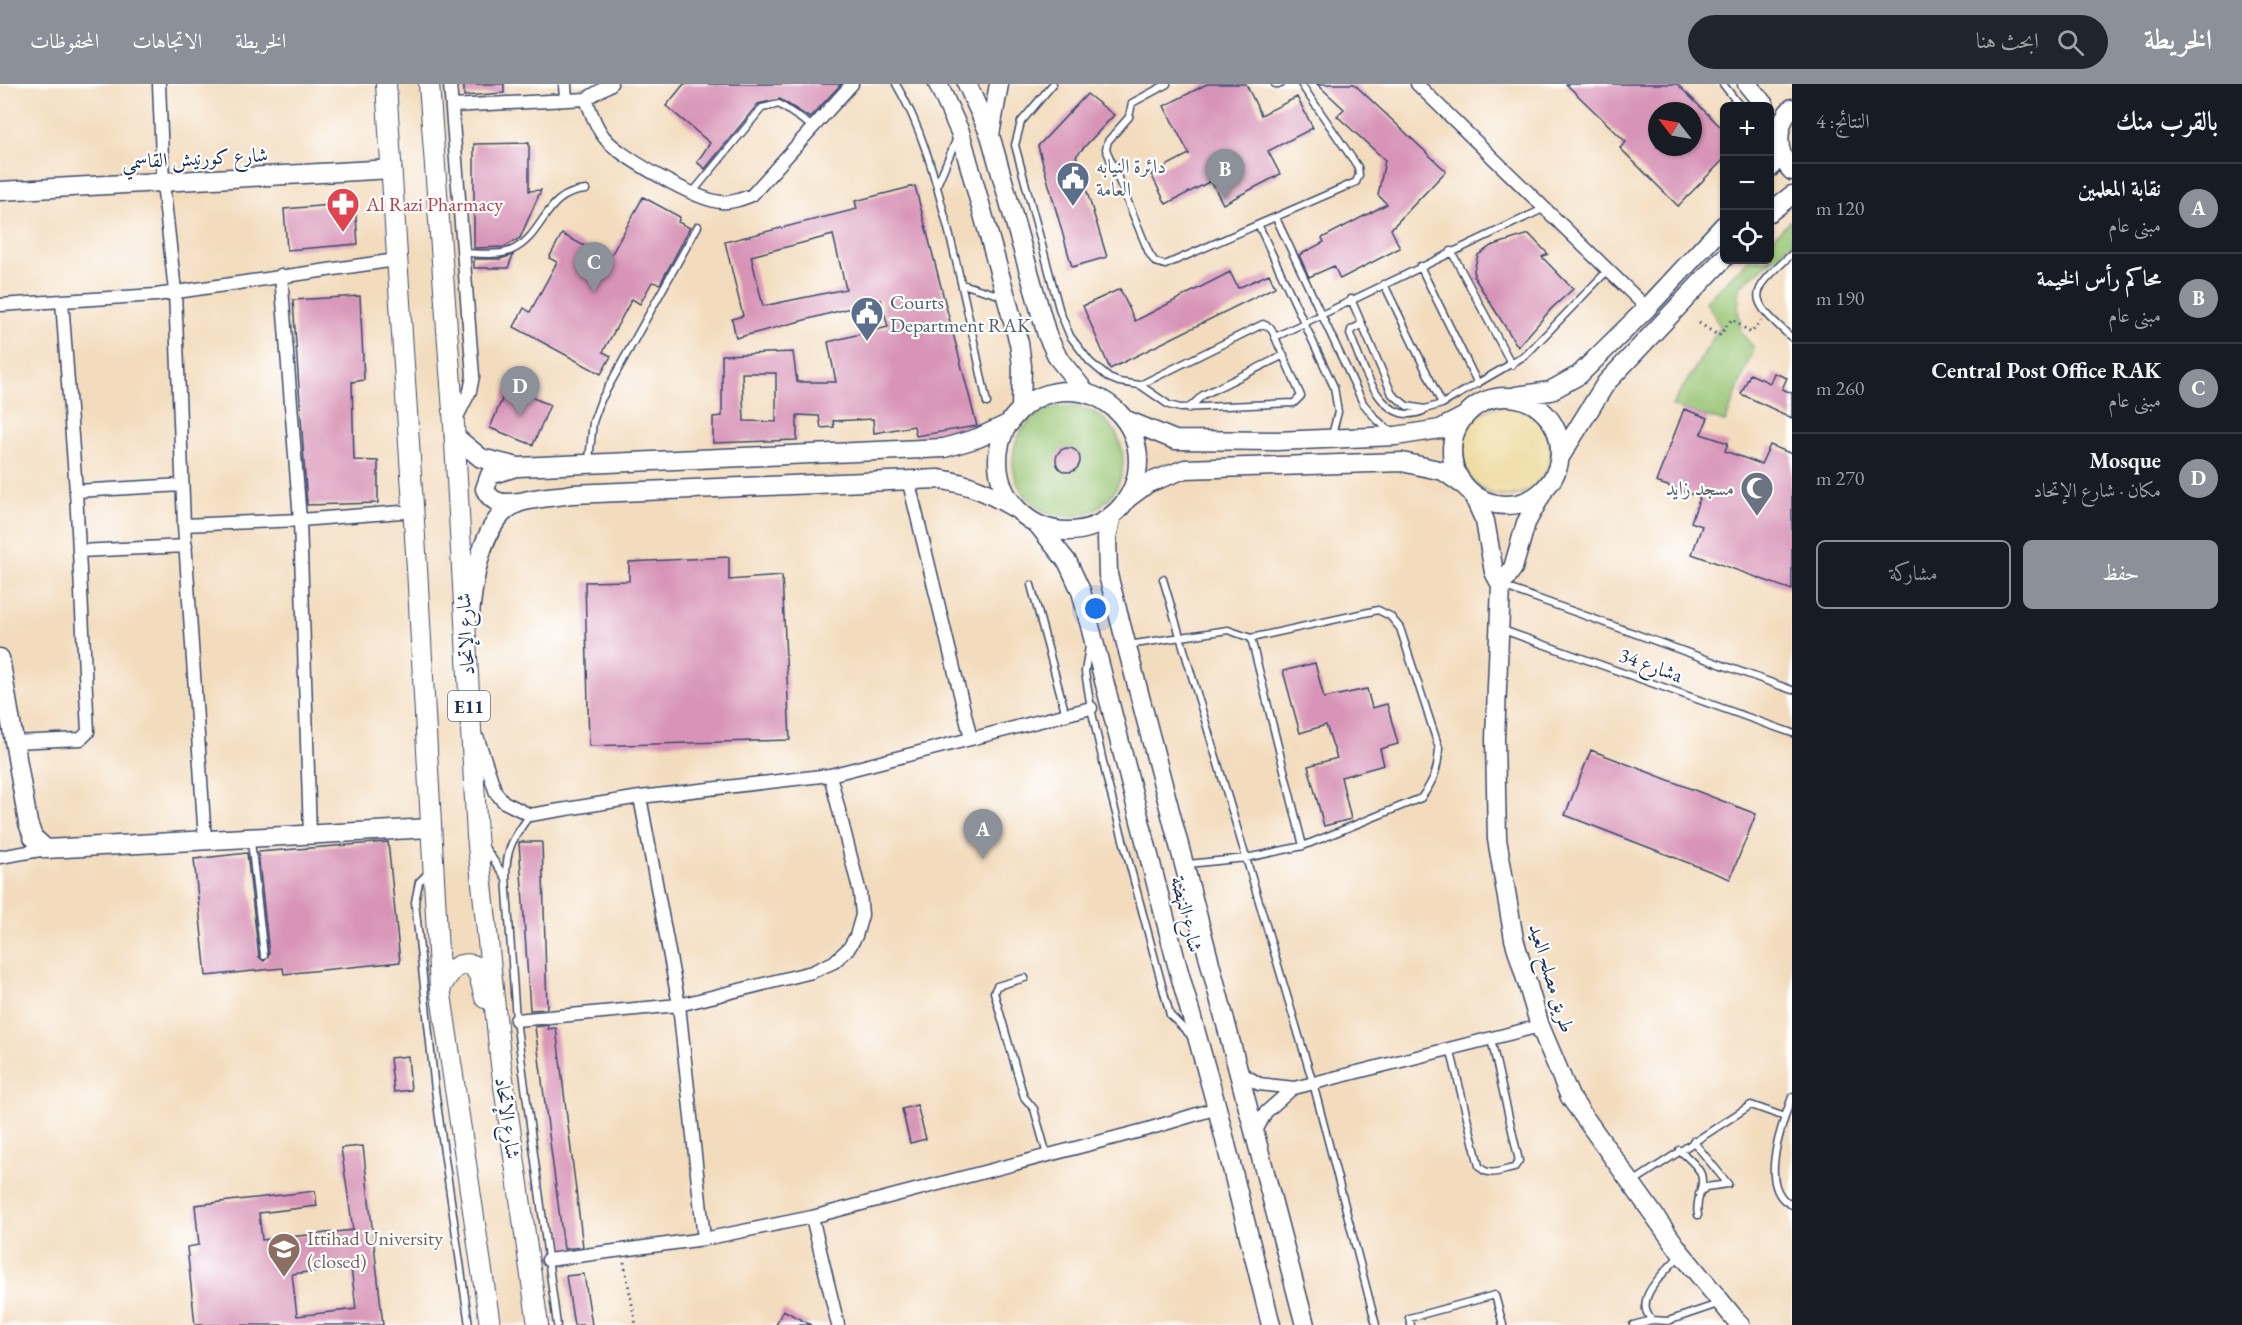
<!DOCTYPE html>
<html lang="ar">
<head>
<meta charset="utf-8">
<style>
  :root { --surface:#171b24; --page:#20242c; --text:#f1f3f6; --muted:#9ea1a6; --line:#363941; --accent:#8c9099 }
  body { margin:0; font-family:"EB Garamond",Amiri,serif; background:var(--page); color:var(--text); direction:rtl }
  .controls { position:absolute; right:18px; top:18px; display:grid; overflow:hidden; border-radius:9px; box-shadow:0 2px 4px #0004 }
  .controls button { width:54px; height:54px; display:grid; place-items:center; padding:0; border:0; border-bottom:2px solid var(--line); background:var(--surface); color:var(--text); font:30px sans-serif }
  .compass { position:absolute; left:1648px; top:18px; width:54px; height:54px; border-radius:50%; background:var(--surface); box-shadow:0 2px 4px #0004; rotate:301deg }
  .you { position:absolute; left:1096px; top:525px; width:21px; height:21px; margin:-15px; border:4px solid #fff; border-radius:50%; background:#1a73e8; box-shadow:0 0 0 9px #1a73e833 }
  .badge { display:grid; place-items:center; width:39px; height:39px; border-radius:50%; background:var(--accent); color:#fff; font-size:20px; font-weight:700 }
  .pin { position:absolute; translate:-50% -50px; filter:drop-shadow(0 2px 3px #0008) }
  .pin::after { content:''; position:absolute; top:32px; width:21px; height:18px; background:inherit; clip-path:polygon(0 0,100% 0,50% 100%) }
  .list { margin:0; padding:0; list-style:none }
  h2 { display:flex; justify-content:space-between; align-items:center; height:78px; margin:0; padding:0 24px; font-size:26px }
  h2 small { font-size:20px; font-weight:400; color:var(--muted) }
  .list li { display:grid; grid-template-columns:39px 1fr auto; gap:18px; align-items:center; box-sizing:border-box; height:90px; padding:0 24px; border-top:2px solid var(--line) }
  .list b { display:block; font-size:22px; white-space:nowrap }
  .list p { margin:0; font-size:20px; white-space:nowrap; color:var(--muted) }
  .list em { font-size:20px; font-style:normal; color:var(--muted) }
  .actions { display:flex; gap:12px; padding:18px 24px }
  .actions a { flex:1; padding:14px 0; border:2px solid var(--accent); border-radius:9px; text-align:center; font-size:21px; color:var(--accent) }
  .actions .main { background:var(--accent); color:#fff }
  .icon { flex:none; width:33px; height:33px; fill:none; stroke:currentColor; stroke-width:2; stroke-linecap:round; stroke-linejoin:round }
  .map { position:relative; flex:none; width:1792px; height:1241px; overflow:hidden; direction:ltr }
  header { display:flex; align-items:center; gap:36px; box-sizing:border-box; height:84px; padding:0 30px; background:var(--accent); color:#fff }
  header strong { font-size:28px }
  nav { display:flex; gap:33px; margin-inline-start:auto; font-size:21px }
  .search { width:420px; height:54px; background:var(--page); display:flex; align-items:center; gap:15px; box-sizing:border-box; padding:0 21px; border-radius:33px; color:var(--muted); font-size:22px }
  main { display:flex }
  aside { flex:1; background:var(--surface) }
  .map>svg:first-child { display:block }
</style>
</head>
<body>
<header>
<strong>الخريطة</strong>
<div class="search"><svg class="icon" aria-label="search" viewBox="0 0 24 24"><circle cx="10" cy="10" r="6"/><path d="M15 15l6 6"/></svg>ابحث هنا</div>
<nav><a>الخريطة</a><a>الاتجاهات</a><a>المحفوظات</a></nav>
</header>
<main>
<aside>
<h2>بالقرب منك<small>النتائج: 4</small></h2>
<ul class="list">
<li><span class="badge">A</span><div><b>نقابة المعلمين</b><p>مبنى عام</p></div><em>120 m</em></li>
<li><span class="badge">B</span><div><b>محاكم رأس الخيمة</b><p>مبنى عام</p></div><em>190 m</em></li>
<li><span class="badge">C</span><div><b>Central Post Office RAK</b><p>مبنى عام</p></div><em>260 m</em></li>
<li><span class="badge">D</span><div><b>Mosque</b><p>مكان · شارع الإتحاد</p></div><em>270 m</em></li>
</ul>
<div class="actions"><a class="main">حفظ</a><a>مشاركة</a></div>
</aside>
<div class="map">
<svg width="1792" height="1241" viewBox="0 0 1792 1241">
  <rect width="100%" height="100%" fill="#fff"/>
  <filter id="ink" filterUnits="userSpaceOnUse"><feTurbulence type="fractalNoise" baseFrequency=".0167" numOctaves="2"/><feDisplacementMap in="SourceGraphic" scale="12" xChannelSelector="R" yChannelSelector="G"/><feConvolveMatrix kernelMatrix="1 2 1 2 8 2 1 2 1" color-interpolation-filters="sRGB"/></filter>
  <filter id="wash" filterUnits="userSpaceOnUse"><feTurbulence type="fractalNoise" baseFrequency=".008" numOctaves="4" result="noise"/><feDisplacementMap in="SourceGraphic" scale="24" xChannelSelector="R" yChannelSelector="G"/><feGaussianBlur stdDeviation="1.35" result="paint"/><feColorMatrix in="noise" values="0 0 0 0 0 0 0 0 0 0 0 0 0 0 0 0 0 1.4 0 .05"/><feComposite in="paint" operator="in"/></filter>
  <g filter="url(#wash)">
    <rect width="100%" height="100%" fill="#f3dcbd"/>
    <path fill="#98c573" stroke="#5a7a68" stroke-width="1.5" d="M1792,136v24l-52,42 -2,22 3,25 13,15 -29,74 -53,-16 48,-79 -14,-26 43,-41h21v-20z
      M1013 377a55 55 0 1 1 110 0a55 55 0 1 1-110 0Z"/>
    <path fill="#eeda9e" stroke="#84847e" stroke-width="1.5" d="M1461 367a45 45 0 1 1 90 0a45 45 0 1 1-90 0Z"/>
    <g id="blocks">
      <path fill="#d894b7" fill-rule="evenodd" d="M464,0h40v9l-40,3z
        M684,0h157l-31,34 -30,-19 -22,5 -53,65 -8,-7 13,-19 -44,-37z
        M1207,0h39l15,31 36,-18 16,31 -45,23 12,23 -5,3 -52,27 -12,-23 -45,23 -15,-30 38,-20 -25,-48z
        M1317,0h37l92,87 -55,58 9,19 -60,31 -6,-13 -25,11 -10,-22 25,-13 -2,-4 65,-34 -9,-9 7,-35 -48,-44 7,-7z
        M1566,0h111l48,47v27l-47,48 -58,-58 6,-6zM1657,27h36v36h-36z
        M1087,10l27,21 -38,41 31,101 -35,10 -34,-121z
        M529,59v48l12,-1 -21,48 -16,9 -30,1v-104z
        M915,102l62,240 -61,10 -2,-10 -40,7 -1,-14 -40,2 1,6 -13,1 -2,-12 -22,-1v25l-84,3v-26l9,-1v-61l71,-3 4,30h39l-8,-40 60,-15 -7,-27 -145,38 -4,-19 11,-3 -18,-74 132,-33 -2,-8zM833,151l13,54 -83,17 -12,-50zM742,289h34v49l-32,-1z
        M643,113l37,20 -2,5 12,6 -30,56 -8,-2 -12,22 -8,-5 -29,53 8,4 -10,18 -87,-47 10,-19 6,4 27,-50 -8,-4 13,-24 47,25z
        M355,119l3,41 -71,6 -3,-41z
        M1529,150l19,20 -6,3 31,32 -21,19 -34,39 -44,-70v-7l4,-15 13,-9z
        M513,171l-5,13h-34v-9h26z
        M1230,188l8,16 31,-14 6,13 -165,82 -27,-63 37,-17 15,32z
        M360,212l4,84 -12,2 2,78 24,1v42l-71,2 -14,-205z
        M1774,289l13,5 -5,11 10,4v25l-51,-24 9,-20 20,9z
        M507,303l43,18 -17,40 -43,-17z
        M1684,325l24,9 -7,16 27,9 -3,8 36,13 9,-19 22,9v136l-100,-36 10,-28 -11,-4 9,-25 -44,-15z
        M1056 376a12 12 0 1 1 24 0a12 12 0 1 1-24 0Z
        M729,473v23l53,-4 8,164 -201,6 -4,-164 44,-1v-19z
        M1315,579l9,35 43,-9 5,19 15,-4 11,40 -18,5 4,16 -43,12 10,42 -27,7 -16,-60 29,-8 -11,-33 -26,8 -17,-62z
        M1591,666l165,64 -26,65 -165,-64z
        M388,758l12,120 -116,12 -1,-6 -77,8 -12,-117 53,-6 12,104 5,4 5,-6 -11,-103z
        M519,758h23l5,167 -17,1z
        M548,941v4l8,-1 27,219 -19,2 -29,-222z
        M408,972l3,34 -17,2 -4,-34z
        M917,1021l9,34 -16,4 -8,-34z
        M363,1062l20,179h-188l-8,-78 12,-2 -4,-40 120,-14 2,15 -58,7 3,27 91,-10 -12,-82zM351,1183l5,42 -59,7 -5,-42z
        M584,1190l8,51h-18l-8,-49z
        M783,1226l28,15h-35z"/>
    </g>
  </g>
  <g filter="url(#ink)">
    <use href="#blocks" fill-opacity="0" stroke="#3b496c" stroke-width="1.5"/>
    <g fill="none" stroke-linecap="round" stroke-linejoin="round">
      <defs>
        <path id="lane" d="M896,0c25,42 38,90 50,137 16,60 28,121 41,182
          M1053,0l-32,38 -6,23 45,167 10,24 20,26 19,16 10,4 21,3 29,20 11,3 114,-5 7,-7 -30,-68 -8,-4 -123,61
          M1167,0l-35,19 -3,14 -21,24 -2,8 43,104 6,9 10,3 191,-83 3,-7 -1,-8 -57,-83
          M1275,0h6
          M1723,0l17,22
          M937,101l20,-47
          M693,108l69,-84 17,-4 34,23
          M1276,134l87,185 13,16 15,13
          M1259,142l75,161 4,25 -6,23
          M1451,167l61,114
          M463,169c14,0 35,3 47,-2 36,-15 32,-58 76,-61
          M1792,170c-45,41 -45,43 0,84
          M1420,182l58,118
          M962,200l40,12
          M1384,200l58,120
          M1351,215l41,95 15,12 18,3 17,-5 84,-49 82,-85
          M1362,240l-11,6 -1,4c12,29 30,95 73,77
          M1275,253l270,-129
          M1188,325l15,-14 81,-40
          M589,376l4,-38 8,-22 97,-174
          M1163,495l150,504 63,242
          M1031,501l35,130
          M1505,503l287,103
          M1503,546l289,103
          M1251,554l52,208
          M1128,561l100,-15 23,8 127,-28 12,6 10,12 39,120c-1,21 -5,33 -18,50l-118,48 -57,12 -58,6
          M1089,562l-4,26 6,36 16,72 63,235 21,21
          M530,731c-17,23 -24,33 -24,62l10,143 41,305
          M251,757l13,115
          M484,762l21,31
          M430,787l-11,11 -4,20 20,188 34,235
          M1025,894l-28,8 -3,6 30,105 10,12 13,46
          M1450,964l29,118c9,12 23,4 35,2l5,-7 -28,-122
          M1792,1013c-9,25 -36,92 0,108
          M1693,1057l35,43
          M1679,1066c7,6 17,14 21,22 7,13 -6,28 -2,43
          M1633,1098l118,-77 34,12
          M1699,1110l7,-7 22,-3
          M1652,1236c-21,-21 14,-48 28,-65
          M1411,1241l-2,-7 86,-23 8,30
          M1633,1241l19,-5 16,1 50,-17"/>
        <path id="street" d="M159,0l4,99 12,108 9,234 21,315
          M450,0l23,292 -3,15 -15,30
          M565,0l1,16
          M1417,0l230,224
          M586,15c5,13 9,27 18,38 14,19 94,64 117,65 11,1 21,-3 31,-7l100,-111
          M452,22l134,-7 25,-15
          M281,191l19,245 10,315
          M0,221l156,-10 240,-35
          M908,395l63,260
          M76,407l106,-6
          M184,441l116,-5 114,-9
          M79,467l107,-5
          M478,655l18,54 8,9 26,13 110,-18 190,-22 261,-67
          M14,658l67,-3 7,-7 -12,-241 -14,-190
          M640,713l39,208 25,234
          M0,773l46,-8
          M516,936l163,-15 133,-33 22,-10 15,-14 7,-12 6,-21 -2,-22 -30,-118
          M1238,987l21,13 35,4 246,-62
          M1255,1049l11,-21 27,-24
          M812,1133l26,108
          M548,1176l156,-21 108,-22 336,-88 69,-21"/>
        <path id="secondary" d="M938,0l22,48 59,211 3,23 -1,43
          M967,0l23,51 57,200 11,23 29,36
          M1747,0l18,22
          M1792,24c-17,17 -17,45 0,63
          M990,51l9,-51
          M1770,84l10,-19
          M0,107l392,-22
          M1770,128l22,-17
          M998 377a70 70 0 1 1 140 0a70 70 0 1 1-140 0Z
          M1516,312l34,-5 29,-16 68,-67 77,-83
          M1452 367a54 54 0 1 1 108 0a54 54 0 1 1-108 0Z
          M1124,335l51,21 101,1 120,-5 44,-7 23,-12
          M454,352l27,22 37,9 426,-19 34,-10 32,-15
          M1560,373l46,-74 118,-125
          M513,384l-23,7 -5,14c7,16 20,15 35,13
          M1473,411l12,26 9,51 7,13 -6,154 2,100 17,100 26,87 30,71 111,156 59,72
          M1128,414l20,-15 37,-14 217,-7 41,9 20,14
          M1112,431l-5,22 1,38 197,750
          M1038,441l30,38 13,28 95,370 41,147 54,217
          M1501,501l12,-17 13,-45 17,-31
          M470,531c3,-34 12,-101 51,-113 16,-5 34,-5 51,-8l366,-15c34,5 51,14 80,31
          M0,574l28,165 5,14 13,12 384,-21"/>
        <path id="primary" d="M386,0l31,484 23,420 50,337
          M429,0l25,341 23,411 24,229 37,260
          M440,904c9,-14 14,-27 33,-23l6,10 6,23"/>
      </defs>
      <use href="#lane" stroke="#3b496c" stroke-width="9"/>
      <use href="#street" stroke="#3b496c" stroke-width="15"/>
      <use href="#secondary" stroke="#3b496c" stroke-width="21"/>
      <use href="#primary" stroke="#3b496c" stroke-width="22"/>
      <path stroke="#3b496c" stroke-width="3" stroke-dasharray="1.5 4.5" stroke-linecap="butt" d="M1699,239l20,13 13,-17 19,14 10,-12
        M624,1178l12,63"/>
      <use href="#lane" stroke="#fff" stroke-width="6"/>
      <use href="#street" stroke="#fff" stroke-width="12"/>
      <use href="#secondary" stroke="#fff" stroke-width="18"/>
      <use href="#primary" stroke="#fff" stroke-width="20"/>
    </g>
  </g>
  <defs>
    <symbol id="civic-pin" viewBox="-11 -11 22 30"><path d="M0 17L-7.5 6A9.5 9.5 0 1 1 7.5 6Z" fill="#5c6f8a" stroke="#fff"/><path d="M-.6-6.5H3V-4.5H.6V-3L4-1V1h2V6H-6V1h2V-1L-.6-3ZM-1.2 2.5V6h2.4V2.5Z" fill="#fff"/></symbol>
    <symbol id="pharmacy-pin" viewBox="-11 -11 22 30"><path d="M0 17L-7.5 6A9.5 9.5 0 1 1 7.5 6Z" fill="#e0444e" stroke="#fff"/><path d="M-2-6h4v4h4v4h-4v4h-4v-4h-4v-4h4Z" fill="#fff"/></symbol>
    <symbol id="mosque-pin" viewBox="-11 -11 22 30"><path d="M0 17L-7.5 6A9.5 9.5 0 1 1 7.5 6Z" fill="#6b7280" stroke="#fff"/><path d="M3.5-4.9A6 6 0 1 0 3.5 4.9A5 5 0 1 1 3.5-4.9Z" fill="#fff"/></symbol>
    <symbol id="university-pin" viewBox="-11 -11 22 30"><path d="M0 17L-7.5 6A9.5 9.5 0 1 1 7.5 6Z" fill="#8d6e63" stroke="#fff"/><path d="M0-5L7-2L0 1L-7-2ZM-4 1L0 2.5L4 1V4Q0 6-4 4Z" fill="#fff"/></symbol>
  </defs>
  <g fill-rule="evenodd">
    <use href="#civic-pin" x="1054" y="75" width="38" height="52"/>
    <use href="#pharmacy-pin" x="324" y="101" width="38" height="52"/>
    <use href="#civic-pin" x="848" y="210" width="38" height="52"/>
    <use href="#mosque-pin" x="1738" y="385" width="38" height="52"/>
    <use href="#university-pin" x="265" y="1146" width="38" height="52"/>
  </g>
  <g text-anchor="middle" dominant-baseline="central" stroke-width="4.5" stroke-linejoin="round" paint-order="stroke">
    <rect fill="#fff" stroke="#5f6d8e" stroke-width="1.5" x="448" y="607" width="42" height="30" rx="4.5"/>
    <g font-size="18" font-weight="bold" fill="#1b2f5e">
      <text x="469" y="622">E11</text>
    </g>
    <g font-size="20" fill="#1b2f5e" stroke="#fff">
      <text transform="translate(195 74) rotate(-3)">شارع كورنيش القاسمي</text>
      <text transform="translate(465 550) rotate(-93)">شارع الإتحاد</text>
      <text transform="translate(1651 581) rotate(20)">شارع 34a</text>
      <text transform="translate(1187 830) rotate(76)">شارع النهضة</text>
      <text transform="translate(1552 894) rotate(73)">طريق مصلح العيد</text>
      <text transform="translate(508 1034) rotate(82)">شارع الإتحاد</text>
    </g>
    <g font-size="20" fill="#4e5e75" stroke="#fff" text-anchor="start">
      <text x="1096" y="82">دائرة النيابه<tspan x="1096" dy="23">العامة</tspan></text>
      <text x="890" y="218">Courts<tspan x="890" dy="23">Department RAK</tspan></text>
    </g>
    <g font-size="20" fill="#be3a42" stroke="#fff" text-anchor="start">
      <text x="366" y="120">Al Razi Pharmacy</text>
    </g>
    <g font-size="20" fill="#5b616d" stroke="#fff" text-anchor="end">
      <text x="1734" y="404">مسجد زايد</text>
    </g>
    <g font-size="20" fill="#785e54" stroke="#fff" text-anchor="start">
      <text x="307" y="1154">Ittihad University<tspan x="307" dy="23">(closed)</tspan></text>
    </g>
  </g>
</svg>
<div class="controls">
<button>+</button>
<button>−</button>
<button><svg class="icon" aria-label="locate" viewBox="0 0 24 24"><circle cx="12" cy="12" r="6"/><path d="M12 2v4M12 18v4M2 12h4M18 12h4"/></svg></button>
</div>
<svg class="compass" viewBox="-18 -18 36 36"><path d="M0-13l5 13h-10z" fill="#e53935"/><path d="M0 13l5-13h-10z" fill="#9ea1a6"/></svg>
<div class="you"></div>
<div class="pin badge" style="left:983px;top:775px">A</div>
<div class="pin badge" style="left:1225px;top:115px">B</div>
<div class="pin badge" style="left:594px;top:208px">C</div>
<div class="pin badge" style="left:520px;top:332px">D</div>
</div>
</main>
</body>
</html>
